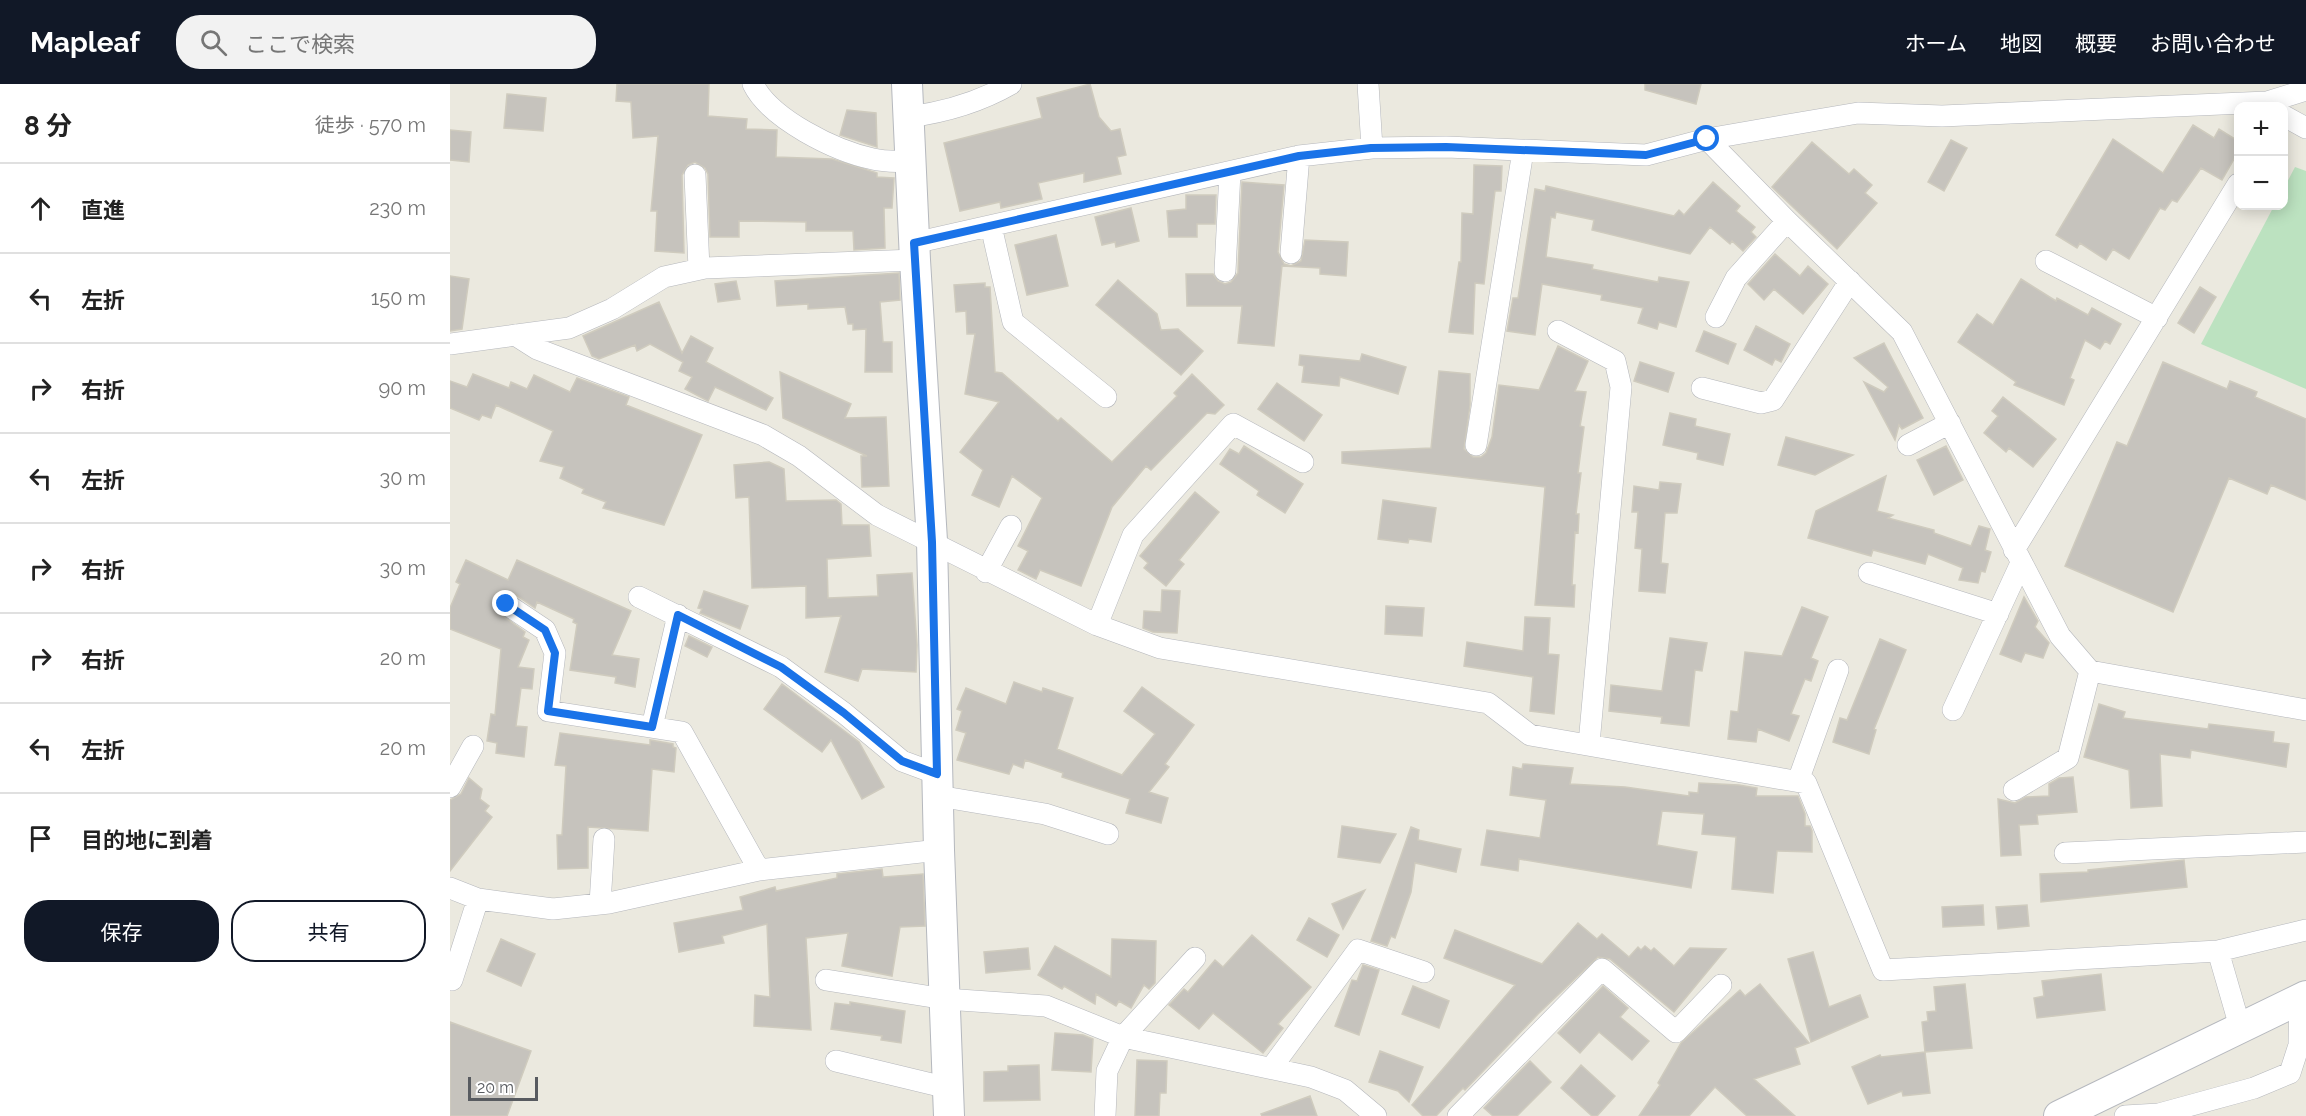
<!DOCTYPE html>
<html lang="ja">
<head>
<meta charset="utf-8">
<style>
  :root { --surface:#fff; --page:#f2f2f2; --text:#222; --muted:#767676; --line:#e0e0e0; --accent:#111827 }
  body { margin:0; font-family:Raleway,"Noto Sans JP",sans-serif; background:var(--page); color:var(--text) }
  .controls { position:absolute; right:18px; top:18px; display:grid; overflow:hidden; border-radius:12px; box-shadow:0 3px 15px #0003 }
  .controls button { width:54px; height:54px; display:grid; place-items:center; padding:0; border:0; border-bottom:2px solid var(--line); background:var(--surface); color:var(--text); font:30px sans-serif }
  .scale { position:absolute; left:18px; bottom:15px; width:70px; box-sizing:border-box; padding-left:6px; border:3px solid #585b60; border-top:0; font-size:16px; line-height:21px; white-space:nowrap; color:#585b60; -webkit-text-stroke:4px #fff; paint-order:stroke }
  .stop { position:absolute; width:18px; height:18px; margin:-14px; border:4px solid #1a73e8; border-radius:50%; background:#fff }
  .stop.end { background:#1a73e8; border-color:#fff; box-shadow:0 2px 6px #0008 }
  .list { margin:0; padding:0; list-style:none }
  h2 { display:flex; justify-content:space-between; align-items:center; height:78px; margin:0; padding:0 24px; font-size:26px }
  h2 small { font-size:20px; font-weight:400; color:var(--muted) }
  .list li { display:grid; grid-template-columns:39px 1fr auto; gap:18px; align-items:center; box-sizing:border-box; height:90px; padding:0 24px; border-top:2px solid var(--line) }
  .list b { display:block; font-size:22px; white-space:nowrap }
  .list em { font-size:20px; font-style:normal; color:var(--muted) }
  .actions { display:flex; gap:12px; padding:18px 24px }
  .actions a { flex:1; padding:14px 0; border:2px solid var(--accent); border-radius:24px; text-align:center; font-size:21px; color:var(--accent) }
  .actions .main { background:var(--accent); color:#fff }
  .icon { flex:none; width:33px; height:33px; fill:none; stroke:currentColor; stroke-width:2; stroke-linecap:round; stroke-linejoin:round }
  .map { position:relative; flex:none; width:1856px; height:1032px; overflow:hidden }
  header { display:flex; align-items:center; gap:36px; box-sizing:border-box; height:84px; padding:0 30px; background:var(--accent); color:#fff }
  header strong { font-size:28px }
  nav { display:flex; gap:33px; margin-inline-start:auto; font-size:21px }
  .search { width:420px; height:54px; background:var(--page); display:flex; align-items:center; gap:15px; box-sizing:border-box; padding:0 21px; border-radius:24px; color:var(--muted); font-size:22px }
  main { display:flex }
  aside { flex:1; background:var(--surface) }
  .map>svg:first-child { display:block }
</style>
</head>
<body>
<header>
<strong>Mapleaf</strong>
<div class="search"><svg class="icon" aria-label="search" viewBox="0 0 24 24"><circle cx="10" cy="10" r="6"/><path d="M15 15l6 6"/></svg>ここで検索</div>
<nav><a>ホーム</a><a>地図</a><a>概要</a><a>お問い合わせ</a></nav>
</header>
<main>
<aside>
<h2>8 分<small>徒歩 · 570 m</small></h2>
<ul class="list">
<li><svg class="icon" aria-label="ahead" viewBox="0 0 24 24"><path d="M12 20V5M6 11l6-6 6 6"/></svg><div><b>直進</b></div><em>230 m</em></li>
<li><svg class="icon" aria-label="left" viewBox="0 0 24 24"><path d="M17 20v-9H6M10 6l-5 5 5 5"/></svg><div><b>左折</b></div><em>150 m</em></li>
<li><svg class="icon" aria-label="right" viewBox="0 0 24 24"><path d="M7 20v-9h11M14 6l5 5-5 5"/></svg><div><b>右折</b></div><em>90 m</em></li>
<li><svg class="icon" aria-label="left" viewBox="0 0 24 24"><path d="M17 20v-9H6M10 6l-5 5 5 5"/></svg><div><b>左折</b></div><em>30 m</em></li>
<li><svg class="icon" aria-label="right" viewBox="0 0 24 24"><path d="M7 20v-9h11M14 6l5 5-5 5"/></svg><div><b>右折</b></div><em>30 m</em></li>
<li><svg class="icon" aria-label="right" viewBox="0 0 24 24"><path d="M7 20v-9h11M14 6l5 5-5 5"/></svg><div><b>右折</b></div><em>20 m</em></li>
<li><svg class="icon" aria-label="left" viewBox="0 0 24 24"><path d="M17 20v-9H6M10 6l-5 5 5 5"/></svg><div><b>左折</b></div><em>20 m</em></li>
<li><svg class="icon" aria-label="arrive" viewBox="0 0 24 24"><path d="M6 21V4h12l-3 4 3 4H6"/></svg><div><b>目的地に到着</b></div></li>
</ul>
<div class="actions"><a class="main">保存</a><a>共有</a></div>
</aside>
<div class="map">
<svg width="1856" height="1032" viewBox="0 0 1856 1032">
  <rect width="100%" height="100%" fill="#ebe9df"/>
  <path fill="#bce2c0" d="M1845,83l11,4v218l-105,-45 73,-138h10v-18z"/>
  <path fill="#c6c3bd" stroke="#cfcbbe" stroke-width="1.5" d="M167,0h92l-1,32 39,3 -1,10 31,1 -1,27 56,2 45,14v4l17,1 -2,30h-8l1,40 -31,2 -1,-19h-47v-9l-67,-1v16h-29l-2,-63 -3,-6 -10,-6 -7,3 -6,10 2,78 -29,-2 2,-40h-6l7,-75 -25,2 -2,-36 -15,-1z
    M640,0l9,33 12,14 9,-2 6,26 -9,2 4,17 -37,8v-9l-46,10 4,16 -41,9 -1,-6 -40,9 -16,-68 98,-25 -5,-20z
    M1195,0h56l-5,20 -51,-14z
    M57,10l39,4 -3,33 -39,-3z
    M397,26l29,3 1,34 -37,-12z
    M1743,41l21,13 5,-9 19,12v11l-16,28 -21,-12 -24,34 -5,-2 -7,10 -5,-2 -31,51 -16,-10 -7,11 -26,-17 -3,5 -21,-13 57,-96 50,34z
    M0,46l21,2 -2,30 -19,-2z
    M1501,56l16,8 -23,43 -16,-9z
    M1362,58l37,32 5,-5 18,16 -7,8 12,10 -40,46 -65,-62z
    M1024,81l28,1 -1,25h-6l-11,93 -9,-1 -2,51 -24,-2 10,-70h2l1,-49 11,1z
    M792,98l42,3 -6,67 6,12 7,2 10,-5 4,-21 43,2 -2,34 -26,-2v-6l-38,-2 -8,80 -36,-3 4,-37h-55l-1,-32h27l5,7 7,3 6,-2 7,-9z
    M1263,98l27,24 -4,5 19,16 -4,5 5,5 -13,14 -11,-10 -2,3 -20,-17 -20,27 -98,-24 2,-10 -38,-8 -1,6 -4,-1 -5,40 47,8 -1,4 66,13 1,-5 30,5 -13,45 -17,-5 -2,7 -19,-6 5,-15 -42,-8 1,-5 -60,-11 -7,51 -28,-4 6,-33h5l17,-109 10,2 1,-5 128,30 5,-6 5,5z
    M736,111h30l-1,29h-18v13h-28l-2,-26 19,-2z
    M681,124l8,33 -23,6 -1,-5 -13,3 -7,-28z
    M606,151l12,51 -41,9 -12,-50z
    M1325,170l25,22 8,-10 20,18 -25,30 -29,-25 -10,11 -16,-16z
    M449,189l1,27 -20,2 3,40h9v30h-27l1,-43 -13,1v-6h-5l-3,-17 -37,2v-5l-31,2 -2,-25z
    M0,192l19,3 -7,50 -12,2z
    M1571,195l35,22 1,-3 31,17 4,-7 29,16 -11,20 -5,-3 -5,8 -15,-9 -15,38 4,2 -10,25 -50,-20 2,-3 -58,-40 19,-28 16,11z
    M668,196l39,34 4,16 17,-1 25,22 -22,24 -85,-70z
    M286,197l4,18 -22,3 -3,-18z
    M535,199v4h5l5,85 7,1 56,48 3,-3 51,44 65,-66 -3,-3 18,-19 32,31 -9,9 -8,-1 -56,57 -5,-4 -34,41 -31,79 -41,-16 -4,9 -18,-9 10,-19 -10,-5 24,-48 -30,-22 -13,31 -27,-12 11,-25 -23,-18 39,-50 -34,-8 10,-60h-8l-1,-23 -10,1 -2,-27z
    M1750,203l16,10 -22,36 -16,-10z
    M209,218l23,51 9,-17 22,12 -7,14 67,36 -7,12 -51,-23 -7,14 -23,-12 7,-12 -13,-6 4,-9 -33,-18 -13,7 -2,-6 -36,14 -7,-3 -9,-20z
    M1306,242l34,18 -9,18 -6,-3 -3,6 -28,-15z
    M1254,247l32,13 -8,20 -32,-13z
    M1434,259l39,75 -21,11 -3,-4 -4,15 -31,-58 20,10 4,-5 -34,-29z
    M1108,262l30,15 -13,30 11,1 -6,34 4,1 -6,46h3l-5,41h3l-1,19 -3,-1 -3,53h3l-1,22 -39,-2 10,-118 -203,-24v-11l89,-4 8,-77 31,3v31l-6,44 9,8h8l5,-4 6,-16 7,-52 40,5z
    M912,270l44,13 -8,27 -58,-17 -1,9 -37,-4 2,-16 -5,-1 1,-10 60,6z
    M1190,278l34,11 -6,19 -34,-11z
    M1713,278l64,27 3,-8 27,11 -2,5 51,22v81l-35,-15 -4,9 -38,-16 -56,134 -108,-46 52,-124 10,4z
    M330,288l71,32 -6,14 41,-1 3,69 -27,1 -1,-31h6l-84,-38z
    M23,290l36,14 2,-6 16,7 7,-14 36,17 7,-14 52,19 -3,8 76,30 -38,90 -61,-17 3,-6 -24,-9 2,-4 -24,-11 4,-11 -24,-6 13,-30 -57,-26 -5,13 -9,-3 -3,5 -29,-12v-27l17,6z
    M827,299l45,32 -18,26 -46,-32z
    M1553,313l53,42 -23,28 -24,-19 -3,4 -22,-19 14,-17 -6,-5z
    M1220,329l26,6 -1,7 35,8 -7,31 -26,-6 1,-6 -35,-8z
    M1336,353l67,18 -38,20 -37,-10z
    M794,362l59,38 -18,29 -28,-18 2,-4 -39,-27 10,-15 9,5z
    M1496,362l17,34 -29,15 -17,-35z
    M319,378l15,7 2,32 50,-1 5,4 1,21h27l2,31 -44,3 1,39 50,-2 -1,-21 35,-2 5,72 -1,27 -54,-3 -4,12 -33,-9 16,-56 -35,2v-32l-54,2 -3,-91 -13,1 -2,-33z
    M1436,392l-9,35 16,4 -5,3 46,12v3l37,13 8,-20 11,3 -5,21 6,2 -6,20 -4,-1 -3,12 -19,-3 4,-12 -35,-14 -3,10 -52,-14 -2,6 -63,-18 8,-27z
    M1210,398l21,2 -4,29h-12l-4,50 7,1 -3,29 -26,-2 3,-42 -7,-1 3,-36h-6l2,-26 25,4z
    M745,408l24,20 -40,48 5,4 -18,22 -22,-18 4,-5 -8,-7z
    M933,416l53,8 -5,34 -22,-3 -1,4 -30,-4z
    M16,476l42,20 9,-20 114,51 -19,44 27,4 -4,28 -20,-4 1,-6 -46,-7 7,-46 -4,-2 1,-3 -37,-17 -2,6 -22,-15 -12,-1 -6,5v13l30,22 -2,5 6,3 -11,27 16,2 -2,20 -11,-1 -5,38 11,1 -3,30 -28,-4 1,-10 -10,-2 4,-27 4,1 6,-66 -51,-20v-21l10,-24 -4,-2z
    M712,506l18,1 -3,42 -24,-1 -10,-4 1,-17 17,1z
    M254,507l44,15 -8,23 -40,-16 2,-4 -4,-1z
    M1574,513l14,24 -3,6 14,16 -6,15 -18,-5 -4,9 -21,-8z
    M936,522l38,2 -2,28 -37,-2z
    M1352,523l26,10 -17,41 7,3 -7,20 -6,-2 -14,35 8,2 -10,25 -31,-12 -2,13 -28,-3 3,-28 7,1 7,-60 37,4z
    M1075,533l25,1 -2,36 11,1 -5,59 -24,-3 3,-34 -69,-11 3,-24 56,9z
    M239,552l23,11 -5,10 -22,-11z
    M1220,554l37,5 -5,28 -7,-1 -6,56 -28,-3 1,-6 -53,-6 2,-26 51,6z
    M1430,555l26,11 -32,79 2,1 -7,24 -36,-12 7,-24 7,2z
    M564,598l28,10 1,-4 30,10 -16,51 65,26 33,-41 -31,-23 18,-24 52,38 -29,39 4,3 -20,25 19,6 -7,25 -35,-10 4,-14 -68,-22 1,-4 -38,-13 -2,8 -10,-4 -4,10 -52,-14 9,-27 -10,-3 6,-19 -5,-2 9,-21 40,16z
    M332,600l77,58 25,45 -22,12 -31,-59 -9,12 -58,-43z
    M1649,620l26,8 -2,6 85,11 1,-5 65,8 -1,10 16,2 -3,23 -95,-17 -1,8 -30,-4 2,52 -31,2 -2,-38 -45,-13z
    M110,649l90,12v-5l23,4v3l3,1 -2,24 -22,-3 -4,62 -60,-4v41l-30,1 -1,-34h5l4,-69 -11,-1z
    M1073,680l50,4 -3,16 55,3 64,9v-4l9,1 1,-10 40,2 18,3 -1,8h42l7,18v12h5l2,5v21l-35,-1 -4,42 -41,-4 4,-52 -34,-3 2,-20 -42,-3 -5,34 40,7 -6,36 -172,-29 -1,12 -37,-6 6,-35 53,8 6,-38 -36,-5 3,-28 9,2z
    M1623,693l4,35 -40,3 1,9 -19,1 2,30 -20,1 -3,-57 17,4 11,-6 23,-1v-12l10,-6z
    M19,694l13,11 -2,10 9,7 -4,5 7,6 -42,54v-71l11,-6z
    M892,742l54,8 -16,29 -42,-6z
    M961,743l8,3 -1,10 43,9 -5,23 -41,-9 -4,29 -16,46 -4,-2 -4,10 -16,-5z
    M1734,776l3,27 -146,15 -1,-28 48,-2v-2z
    M432,785l1,8 40,-3 2,52 -25,1 -8,49 -50,-10 6,-33 -42,5 5,92 -57,-4 1,-31 15,2 -3,-73 -45,12 2,7 -45,9 -5,-29 69,-13 -3,-13 35,-10 1,4 61,-13v-4z
    M915,806l-22,39 -11,-25z
    M1533,821l1,20 -41,2 -1,-20z
    M1577,821l2,21 -31,3 -2,-22z
    M859,834l30,17 -12,22 -30,-17z
    M1128,839l19,16 5,-5 27,23 9,-10 3,3 4,-4 6,5 3,-3 20,18 16,-18 36,1 -52,63 -64,-53 -12,-2 -60,57 -73,76 -2,-2 -27,28h-13l-11,-11 103,-120 -71,-27 11,-28 87,34z
    M802,851l59,52 -33,37 5,4 -20,25 -50,-40 -14,16 -30,-24 15,-16 4,3 27,-32 8,7z
    M51,855l34,15 -14,32 -34,-15z
    M662,855l44,2 -1,42 -6,6 -5,-4 -13,23 -12,-7 -3,5 -20,-12 -1,10 -31,-18 -2,3 -24,-14 17,-29 56,31z
    M578,864l2,21 -44,4 -2,-21z
    M1363,868l16,55 31,-12 8,22 -57,25 -23,-83z
    M913,881l16,5 -20,65 -24,-9 17,-46 5,1z
    M1651,890l4,36 -68,8 -3,-20 10,-2 -2,-15z
    M1310,900l49,59 -14,5 5,16 -46,15 41,37h-48l-32,-29 -26,29h-50l21,-31 -2,-2 23,-40 59,-53 5,6z
    M1515,900l7,64 -47,4 5,41 -27,3 -1,-5 -34,13 -16,-37 28,-12 1,2 44,-5 -3,-30 6,-1 -1,-9 9,-1 -2,-24z
    M963,902l36,15 -10,27 -37,-14z
    M1153,902l25,22 -8,9 29,24 -17,19 -33,-28 -19,21 -22,-20z
    M400,918l55,9 -4,32 -20,-3 1,-4 -51,-7 4,-26 15,2z
    M0,938l81,29 -24,65h-57z
    M605,949l28,2 10,4 -2,33 -39,-2z
    M930,967l43,16 -14,35 -11,-11 -29,-9z
    M687,976l30,1 -1,32h-6l-1,23h-24z
    M1080,977l21,21 -34,34h-24l-9,-8z
    M589,981l1,35 -56,1v-29l24,-1v-5z
    M1131,981l34,31 -18,20h-5l-31,-28z
    M860,1012l7,20h-55l-1,-2z"/>
  <g fill="none" stroke-linecap="round" stroke-linejoin="round">
    <defs>
      <path id="street" d="M303,0c17,35 82,67 120,75 12,3 25,2 38,3
        M918,0l4,64
        M1834,32l22,12
        M459,33c37,-5 69,-14 102,-33
        M1257,55l80,82 115,111 158,304 30,35 216,39
        M245,91l4,94
        M541,142l22,96 93,75
        M464,159l385,-87 73,-8 74,-1 200,8 61,-16 151,-26 84,3 325,-14 39,-12
        M841,169l8,-97
        M1596,177l111,57
        M775,187l5,-99
        M1266,233l20,-39 51,-57
        M1108,247l57,30 6,26 -32,357
        M65,251l22,14 226,86 36,21 78,59 220,110 63,23 328,55 42,32 276,48 77,187 335,-19 88,-21
        M0,260l119,-16 43,-19 52,-32 41,-9 210,-8
        M1252,304l59,15 12,-3 77,-119
        M1026,361l47,-294
        M1458,361l42,-22
        M1564,466l224,-366
        M536,488l25,-46
        M1419,489l129,41
        M189,513l142,70 63,46 58,48 35,13
        M56,520l39,26 10,23 -7,58 134,21 77,138
        M647,541l36,-90 100,-111 70,38
        M1503,626l68,-147
        M202,643l26,-112
        M1348,697l40,-111
        M0,703l23,-41
        M1564,706l54,-32 22,-87
        M488,712l107,18 63,20
        M1615,769l241,-11
        M0,804l28,11 75,10 56,-6 150,-33 180,-20
        M150,820l4,-65
        M1768,867l22,76
        M2,896l26,-81
        M376,896l119,19 101,7 77,31 188,40 34,13 31,26
        M386,977l112,27
        M822,983l86,-117 66,22
        M655,1032l2,-45 16,-34 72,-79
        M1008,1032l144,-147 74,63 45,-47
        M1675,1032l34,-2 95,-26 36,-15 9,-28 1,-46"/>
      <path id="secondary" d="M457,0l8,176 17,281 7,309 10,266
        M1609,1032l247,-120"/>
    </defs>
    <use href="#street" stroke="#b5b7bc" stroke-width="22"/>
    <use href="#secondary" stroke="#b5b8be" stroke-width="32"/>
    <use href="#street" stroke="#fff" stroke-width="21"/>
    <use href="#secondary" stroke="#fff" stroke-width="30"/>
  </g>
  <g fill="none" stroke-linecap="round" stroke-linejoin="round">
    <path stroke="#1a73e8" stroke-width="8" d="M56,520l39,26 10,23 -7,58 104,16 26,-112 103,52 63,46 58,48 35,13 -5,-232 -18,-299 385,-87 72,-8 75,-1 200,8 61,-16"/>
  </g>
</svg>
<div class="controls">
<button>+</button>
<button>−</button>
</div>
<div class="scale">20 m</div>
<div class="stop" style="left:1257px;top:55px"></div>
<div class="stop end" style="left:56px;top:520px"></div>
</div>
</main>
</body>
</html>
